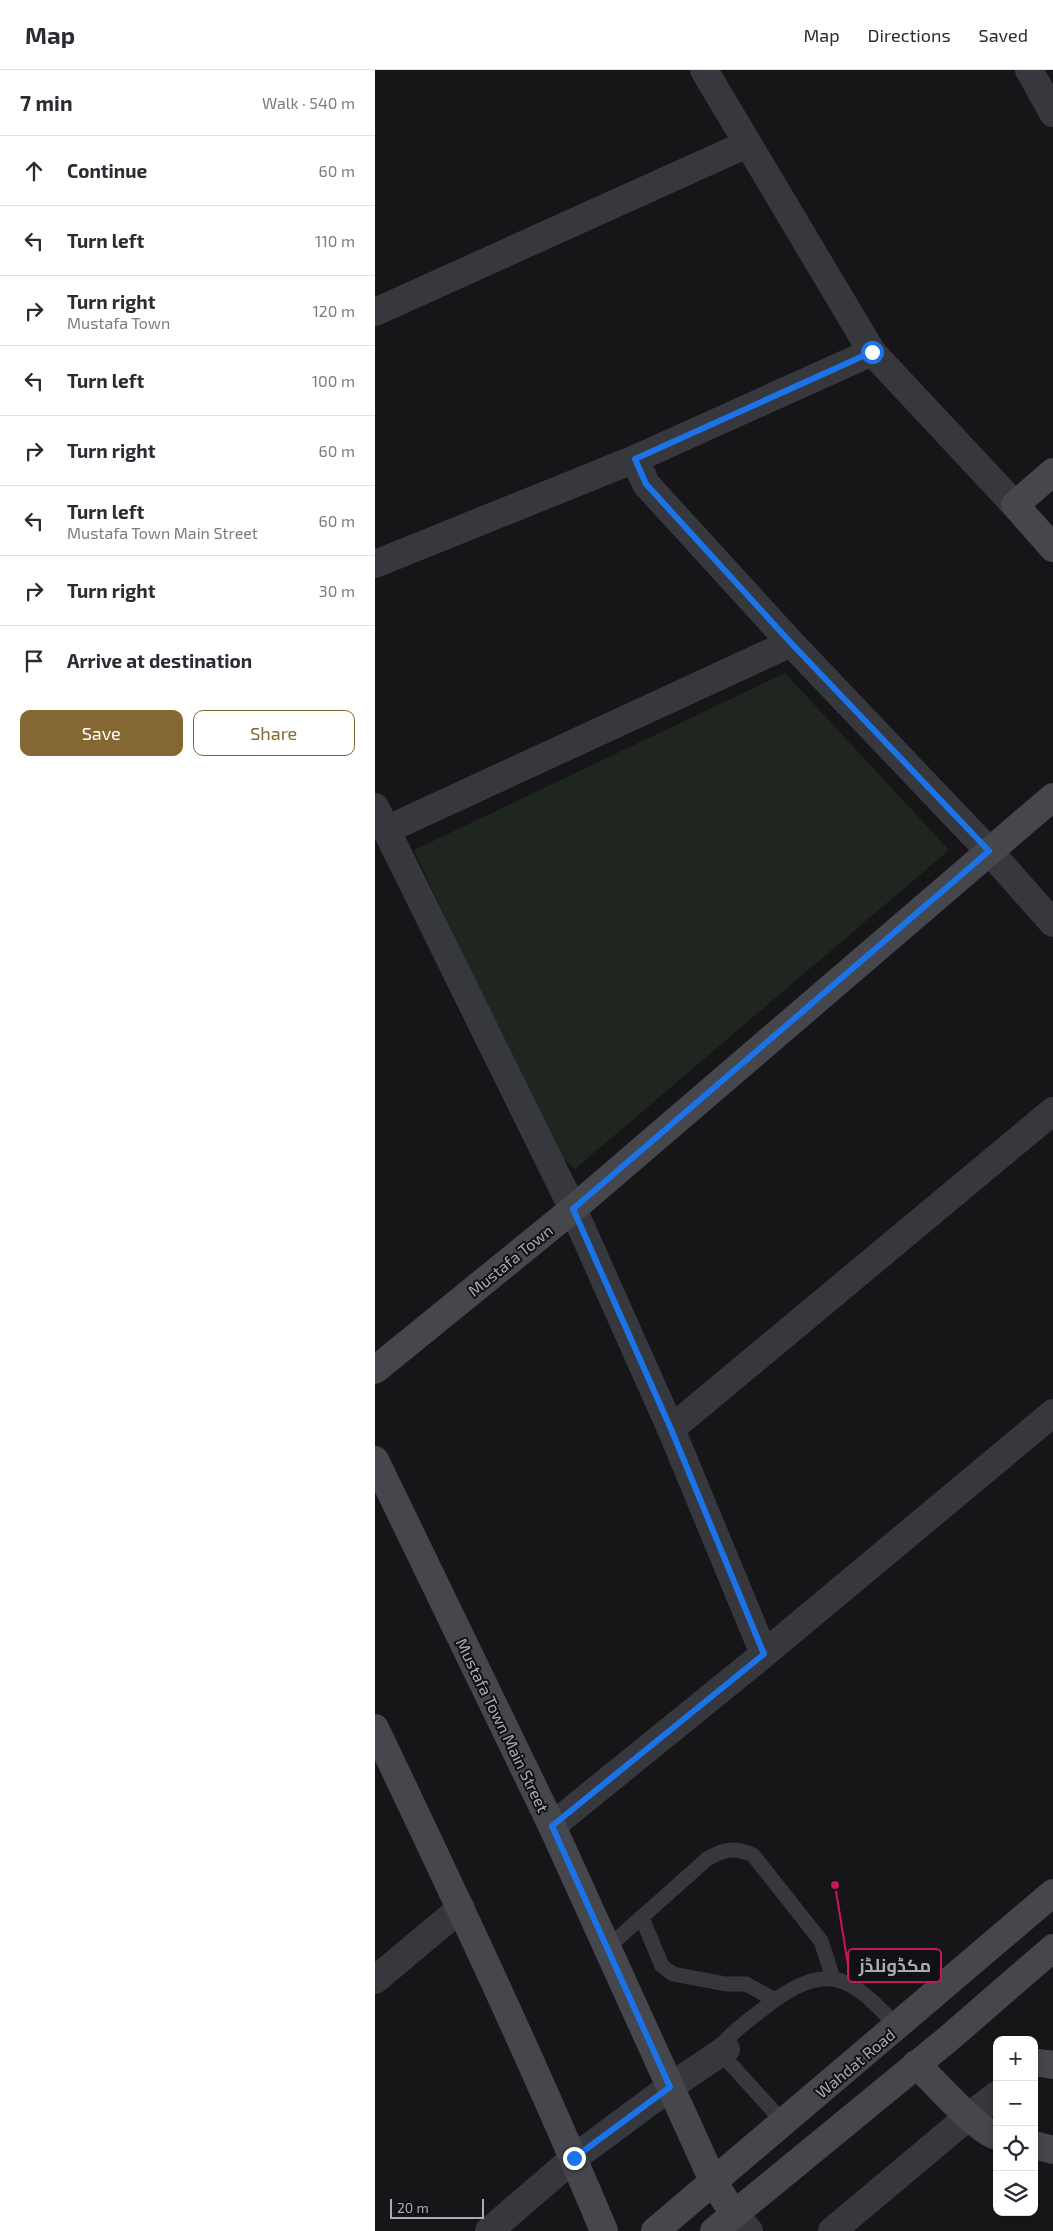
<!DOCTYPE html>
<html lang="en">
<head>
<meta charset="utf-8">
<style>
  :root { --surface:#fff; --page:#f2f2f3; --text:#2b2b33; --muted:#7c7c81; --line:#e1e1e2; --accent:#856733 }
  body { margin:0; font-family:"Exo 2",Cairo,sans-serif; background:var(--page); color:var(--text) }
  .controls { position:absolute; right:15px; bottom:15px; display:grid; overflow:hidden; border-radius:10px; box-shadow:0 2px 8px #0003 }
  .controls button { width:45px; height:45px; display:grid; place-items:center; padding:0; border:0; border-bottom:1px solid var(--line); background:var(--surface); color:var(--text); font:25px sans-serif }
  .scale { position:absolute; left:15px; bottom:12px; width:94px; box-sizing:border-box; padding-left:5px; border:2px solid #a8adb8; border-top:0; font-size:14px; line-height:18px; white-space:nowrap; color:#a8adb8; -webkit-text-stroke:4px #111113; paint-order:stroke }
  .stop { position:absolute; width:15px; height:15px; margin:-11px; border:4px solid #1a73e8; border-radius:50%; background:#fff }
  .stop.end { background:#1a73e8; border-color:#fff; box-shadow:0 1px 5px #0008 }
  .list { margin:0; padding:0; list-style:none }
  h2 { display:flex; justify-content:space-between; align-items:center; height:65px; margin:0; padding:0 20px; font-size:21px }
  h2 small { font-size:16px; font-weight:400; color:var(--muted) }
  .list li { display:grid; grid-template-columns:32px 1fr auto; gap:15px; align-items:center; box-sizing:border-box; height:70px; padding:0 20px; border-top:1px solid var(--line) }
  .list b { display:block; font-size:19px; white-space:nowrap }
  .list p { margin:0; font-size:16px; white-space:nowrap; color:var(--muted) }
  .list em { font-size:16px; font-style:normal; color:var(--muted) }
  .actions { display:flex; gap:10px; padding:15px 20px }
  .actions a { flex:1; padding:11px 0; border:1px solid var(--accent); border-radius:10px; text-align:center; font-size:18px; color:var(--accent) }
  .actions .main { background:var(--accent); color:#fff }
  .icon { flex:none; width:28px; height:28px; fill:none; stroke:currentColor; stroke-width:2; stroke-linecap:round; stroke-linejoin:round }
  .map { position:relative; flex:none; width:678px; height:2161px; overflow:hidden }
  header { display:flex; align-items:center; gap:30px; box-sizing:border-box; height:70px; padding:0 25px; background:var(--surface); border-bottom:1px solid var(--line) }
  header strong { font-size:24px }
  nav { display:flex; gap:28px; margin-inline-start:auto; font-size:18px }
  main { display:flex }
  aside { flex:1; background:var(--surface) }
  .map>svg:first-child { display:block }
</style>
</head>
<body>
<header>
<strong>Map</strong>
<nav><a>Map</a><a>Directions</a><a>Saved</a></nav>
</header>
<main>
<aside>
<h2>7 min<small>Walk · 540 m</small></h2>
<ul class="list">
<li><svg class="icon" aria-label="ahead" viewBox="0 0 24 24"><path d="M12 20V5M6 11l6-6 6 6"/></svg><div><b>Continue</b></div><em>60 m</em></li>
<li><svg class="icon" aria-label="left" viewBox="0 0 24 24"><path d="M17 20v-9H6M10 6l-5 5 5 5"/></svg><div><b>Turn left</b></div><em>110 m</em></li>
<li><svg class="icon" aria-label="right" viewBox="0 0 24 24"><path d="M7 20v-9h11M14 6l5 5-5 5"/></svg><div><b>Turn right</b><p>Mustafa Town</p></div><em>120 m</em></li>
<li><svg class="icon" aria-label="left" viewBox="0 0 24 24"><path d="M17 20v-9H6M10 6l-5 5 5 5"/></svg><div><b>Turn left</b></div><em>100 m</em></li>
<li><svg class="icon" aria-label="right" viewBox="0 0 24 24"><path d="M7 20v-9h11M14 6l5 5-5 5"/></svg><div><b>Turn right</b></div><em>60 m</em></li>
<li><svg class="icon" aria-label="left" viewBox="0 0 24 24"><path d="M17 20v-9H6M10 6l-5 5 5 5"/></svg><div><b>Turn left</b><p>Mustafa Town Main Street</p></div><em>60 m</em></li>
<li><svg class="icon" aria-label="right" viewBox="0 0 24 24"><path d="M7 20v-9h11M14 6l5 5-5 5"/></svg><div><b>Turn right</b></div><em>30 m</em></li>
<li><svg class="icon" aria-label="arrive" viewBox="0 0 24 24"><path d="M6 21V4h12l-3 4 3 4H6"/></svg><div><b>Arrive at destination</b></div></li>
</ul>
<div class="actions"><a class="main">Save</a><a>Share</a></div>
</aside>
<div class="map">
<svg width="678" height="2161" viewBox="0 0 678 2161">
  <rect width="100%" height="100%" fill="#161618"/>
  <path fill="#1e261f" d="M410,603l164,177 -374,319 -24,-22 -137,-297z"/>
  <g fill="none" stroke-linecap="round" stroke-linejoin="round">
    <path stroke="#37383d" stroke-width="15" d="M267,1848l20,48 11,8 53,10h20l29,16
      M232,1878l100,-89c17,-10 27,-12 46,-4l68,86 12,37
      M409,2053l-57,-63 -2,-19c14,-15 31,-26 47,-39 60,-43 81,-22 126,25"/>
    <path stroke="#37383d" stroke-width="28" d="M329,0l168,282 143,153
      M654,0l24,43
      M0,242l372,-168
      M260,389l11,25 145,159 198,208 64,72
      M0,494l260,-105 237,-107
      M0,737l198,402 98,220 93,225
      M11,760l405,-187
      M296,1359l382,-318
      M177,1756l212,-172 289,-241
      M0,1910l86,-72
      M359,2144l15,17
      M114,2161l85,-73 96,-71 56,-38
      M457,2161l137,-115 28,-21"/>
    <path stroke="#45474d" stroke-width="28" d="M678,402l-38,33 38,43
      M0,1300l198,-161 480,-412
      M0,1390l177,366 162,357 20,31
      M0,1658c79,166 158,333 229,503
      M665,1993l13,2
      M541,1994c17,16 61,67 81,72
      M659,2075l19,5
      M280,2161l398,-338
      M339,2161l234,-192 105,-91"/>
  </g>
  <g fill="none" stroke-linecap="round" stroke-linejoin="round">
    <path stroke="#1a73e8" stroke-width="6" d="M199,2088l96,-71 -118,-261 212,-172 -93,-225 -98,-220 416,-358 -198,-208 -145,-159 -11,-25 237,-107"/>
  </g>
  <g text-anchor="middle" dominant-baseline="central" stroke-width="4" stroke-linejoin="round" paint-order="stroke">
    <g font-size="16" fill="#a8adb8" stroke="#111113">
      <text transform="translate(135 1190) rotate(-39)">Mustafa Town</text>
      <text transform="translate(128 1655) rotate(64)">Mustafa Town Main Street</text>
      <text transform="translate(480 1993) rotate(-40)">Wahdat Road</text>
    </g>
  </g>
  <path fill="none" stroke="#c2185b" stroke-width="2" d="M460 1815L473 1895"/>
  <circle fill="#c2185b" stroke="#111113" stroke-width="2" cx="460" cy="1815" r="5"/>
  <rect fill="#111113" stroke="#c2185b" stroke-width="2" x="473" y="1879" width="93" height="33" rx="5"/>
  <g font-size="18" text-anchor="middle" font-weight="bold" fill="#a8adb8">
    <text x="520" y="1902">مکڈونلڈز</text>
  </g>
</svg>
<div class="controls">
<button>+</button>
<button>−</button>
<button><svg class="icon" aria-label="locate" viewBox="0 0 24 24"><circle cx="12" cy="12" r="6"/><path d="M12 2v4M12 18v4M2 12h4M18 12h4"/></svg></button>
<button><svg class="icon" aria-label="layers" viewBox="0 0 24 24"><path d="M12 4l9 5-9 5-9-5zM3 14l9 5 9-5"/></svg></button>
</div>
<div class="scale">20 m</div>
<div class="stop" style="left:497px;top:282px"></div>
<div class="stop end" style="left:199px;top:2088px"></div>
</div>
</main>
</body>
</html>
